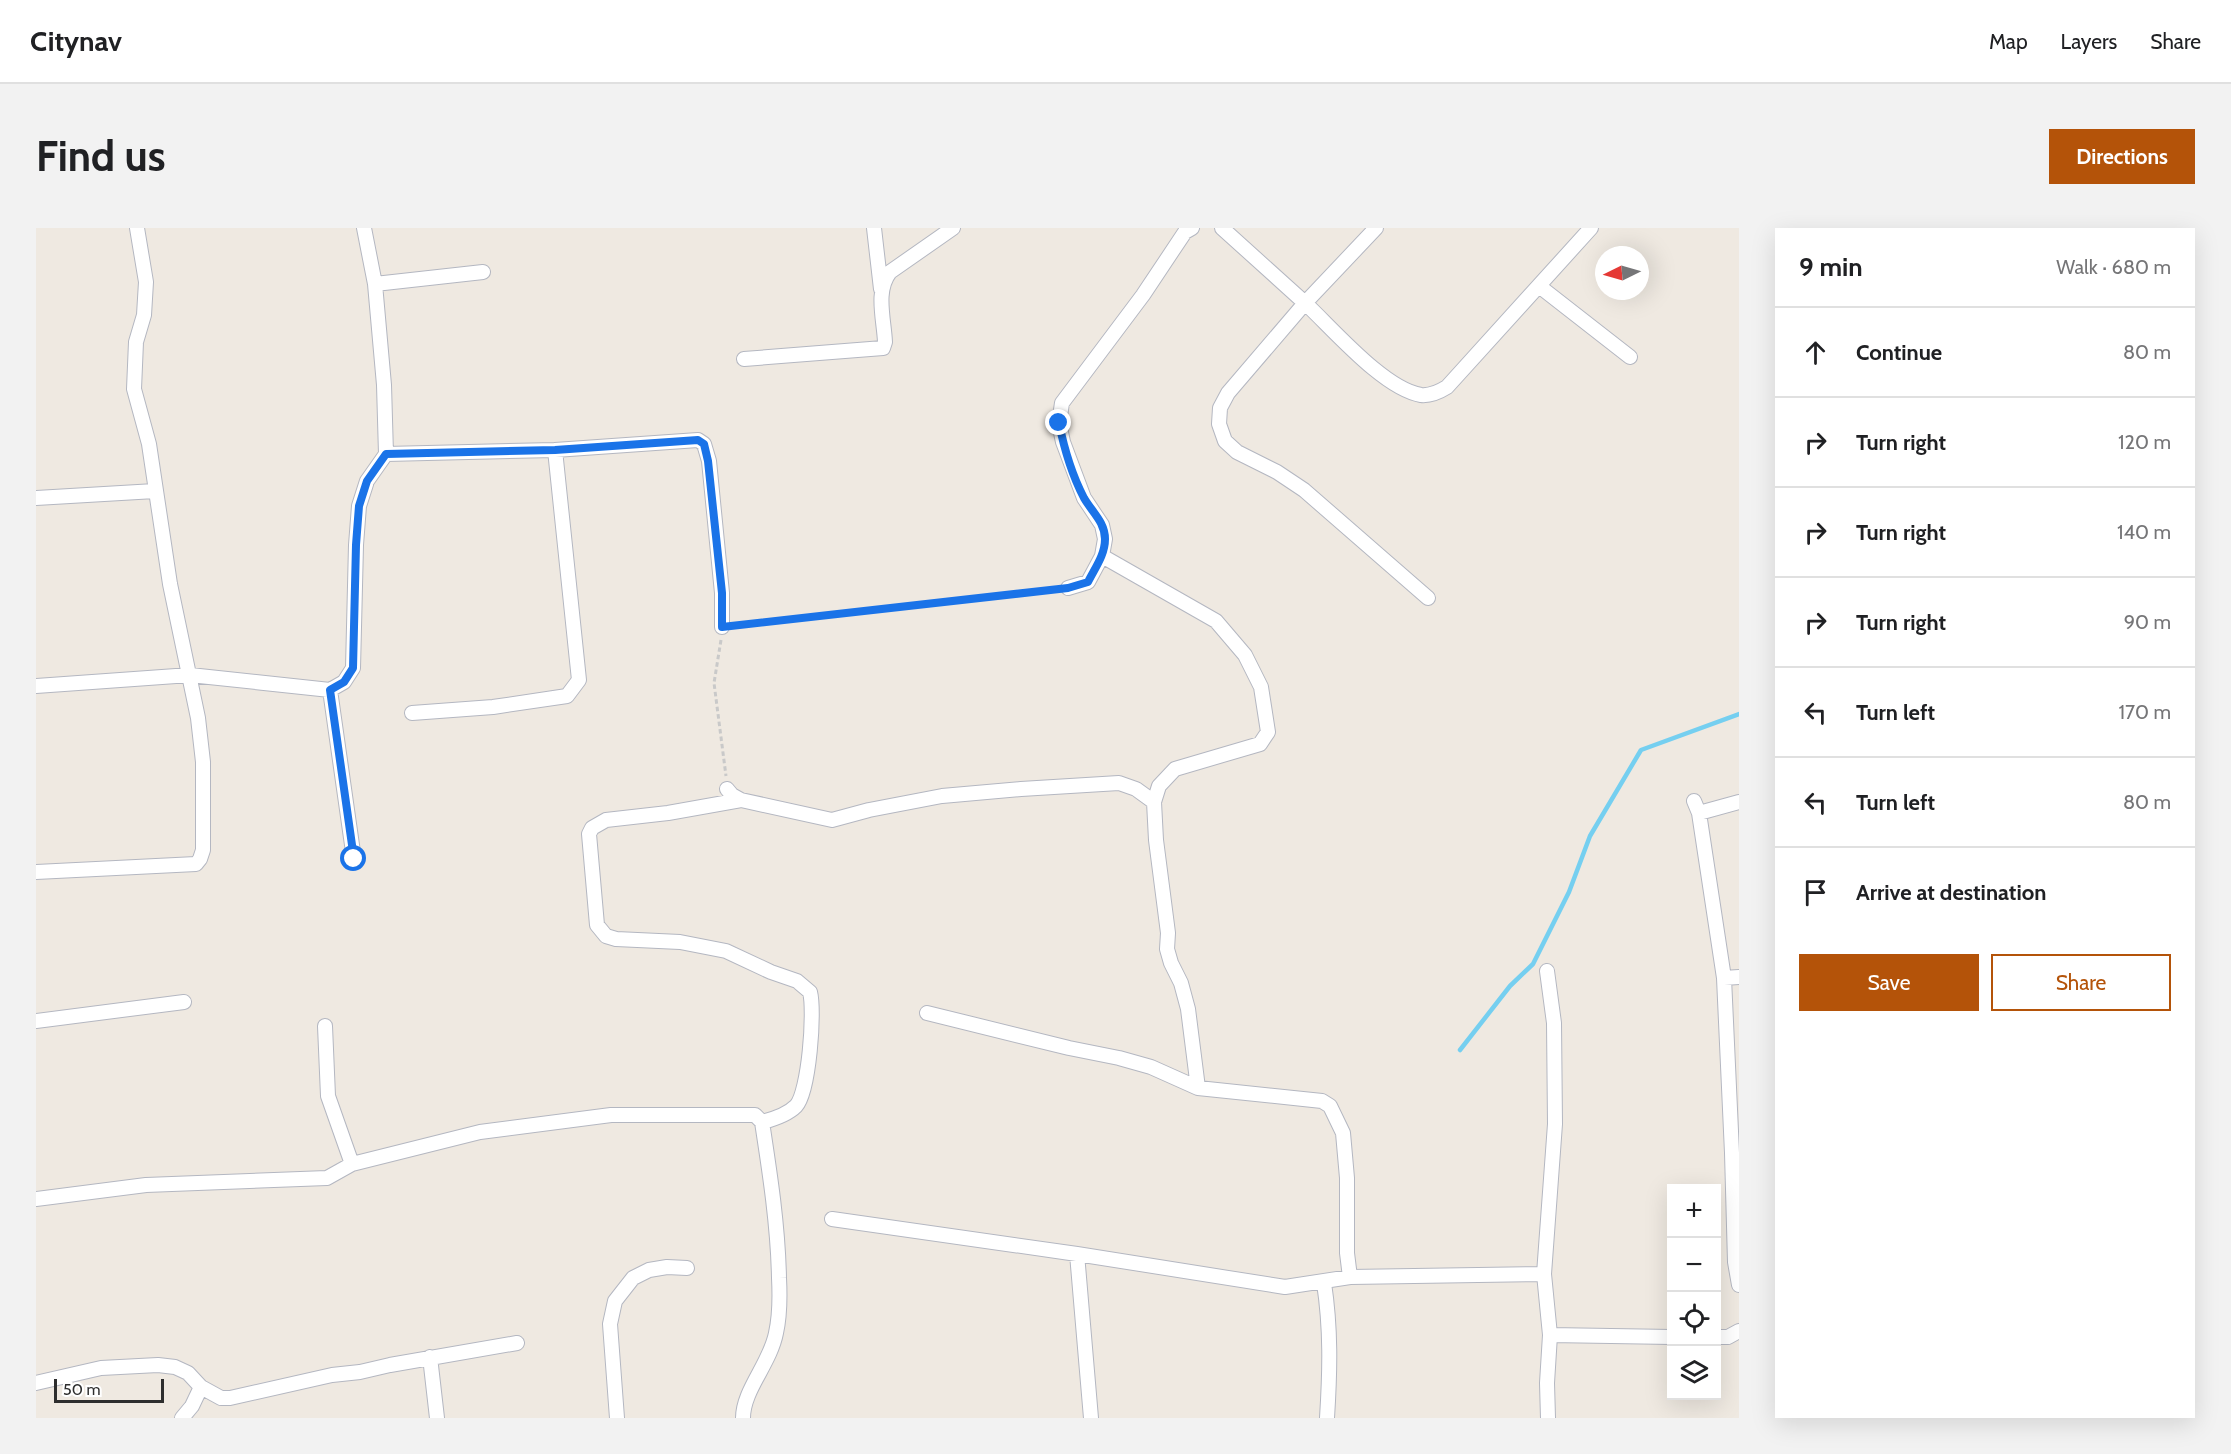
<!DOCTYPE html>
<html lang="en">
<head>
<meta charset="utf-8">
<style>
  :root { --surface:#fff; --page:#f2f2f2; --text:#202124; --muted:#757577; --line:#e0e0e0; --accent:#b45309 }
  body { margin:0; font-family:Cabin,sans-serif; background:var(--page); color:var(--text) }
  .controls { position:absolute; right:18px; bottom:18px; display:grid; overflow:hidden; border-radius:0px; box-shadow:0 6px 24px #0002 }
  .controls button { width:54px; height:54px; display:grid; place-items:center; padding:0; border:0; border-bottom:2px solid var(--line); background:var(--surface); color:var(--text); font:30px sans-serif }
  .compass { position:absolute; left:1559px; top:18px; width:54px; height:54px; border-radius:50%; background:var(--surface); box-shadow:0 6px 24px #0002; rotate:265deg }
  .scale { position:absolute; left:18px; bottom:15px; width:110px; box-sizing:border-box; padding-left:6px; border:3px solid #2e2e2e; border-top:0; font-size:16px; line-height:21px; white-space:nowrap; color:#2e2e2e; -webkit-text-stroke:4px #fff; paint-order:stroke }
  .stop { position:absolute; width:18px; height:18px; margin:-14px; border:4px solid #1a73e8; border-radius:50%; background:#fff }
  .stop.end { background:#1a73e8; border-color:#fff; box-shadow:0 2px 6px #0008 }
  .list { margin:0; padding:0; list-style:none }
  h2 { display:flex; justify-content:space-between; align-items:center; height:78px; margin:0; padding:0 24px; font-size:26px }
  h2 small { font-size:20px; font-weight:400; color:var(--muted) }
  .list li { display:grid; grid-template-columns:39px 1fr auto; gap:18px; align-items:center; box-sizing:border-box; height:90px; padding:0 24px; border-top:2px solid var(--line) }
  .list b { display:block; font-size:22px; white-space:nowrap }
  .list em { font-size:20px; font-style:normal; color:var(--muted) }
  .actions { display:flex; gap:12px; padding:18px 24px }
  .actions a { flex:1; padding:14px 0; border:2px solid var(--accent); border-radius:0px; text-align:center; font-size:21px; color:var(--accent) }
  .actions .main { background:var(--accent); color:#fff }
  .icon { flex:none; width:33px; height:33px; fill:none; stroke:currentColor; stroke-width:2; stroke-linecap:round; stroke-linejoin:round }
  .map { position:relative; flex:none; width:1703px; height:1190px; overflow:hidden; border-radius:0px }
  header { display:flex; align-items:center; gap:36px; box-sizing:border-box; height:84px; padding:0 30px; background:var(--surface); border-bottom:2px solid var(--line) }
  header strong { font-size:28px }
  nav { display:flex; gap:33px; margin-inline-start:auto; font-size:21px }
  .intro { display:flex; align-items:center; justify-content:space-between; box-sizing:border-box; height:144px; padding:0 36px }
  h1 { margin:0; font-size:42px }
  .button { padding:15px 27px; border-radius:0px; background:var(--accent); color:#fff; font-size:21px; font-weight:700 }
  main { display:flex; gap:36px; padding:0 36px }
  aside { flex:1; background:var(--surface); border-radius:0px; box-shadow:0 6px 24px #0002 }
  .map>svg:first-child { display:block }
</style>
</head>
<body>
<header>
<strong>Citynav</strong>
<nav><a>Map</a><a>Layers</a><a>Share</a></nav>
</header>
<div class="intro"><h1>Find us</h1><a class="button">Directions</a></div>
<main>
<div class="map">
<svg width="1703" height="1190" viewBox="0 0 1703 1190">
  <rect width="100%" height="100%" fill="#efe9e1"/>
  <g fill="none" stroke-linecap="round" stroke-linejoin="round">
    <path stroke="#75cff0" stroke-width="4.5" d="M1424,822l50,-64 23,-22 36,-72 21,-56 51,-86 98,-36"/>
    <defs>
      <path id="street" d="M838,0l7,61
        M1186,0l83,75 71,-75
        M339,56l108,-12
        M1503,58l91,71
        M708,131l139,-11 2,-6c-1,-23 -10,-51 5,-70l63,-44
        M350,226l169,-4 143,-10 6,4 5,17 13,132v34
        M0,270l119,-7
        M1066,328l114,65 29,34 16,32 7,45 -8,12 -85,25 -16,17 -5,16 2,38 12,93 -1,16 4,14 10,20 7,26 10,79
        M1032,360l20,-6 14,-26 3,-17 -3,-14 -18,-27 -21,-56 -4,-19 3,-20 81,-108 42,-63 7,-4
        M1392,370l-124,-108 -27,-18 -40,-20 -12,-11 -6,-17 1,-16 8,-15 77,-90c28,26 79,86 116,92 10,1 18,-3 26,-8l144,-159
        M0,458l154,-11 140,15 14,-8 9,-14 3,-123 3,-39 8,-25 19,-27 -2,-69 -9,-101 -11,-56
        M294,462l24,169
        M376,485l81,-6 74,-11 12,-16 -24,-230
        M691,561l5,6 9,5 91,20 37,-10 73,-14 79,-7 98,-6 17,6 18,13
        M705,572l-73,13 -62,7 -14,8 -3,6 8,91 9,11 10,3 64,3 46,9 45,21 26,9 13,11c5,19 -1,100 -14,114 -9,9 -22,13 -34,16
        M1658,573l5,12 25,165 8,175 3,109 4,23
        M1663,585l40,-11
        M0,644l160,-8 4,-5 3,-9v-88l-5,-44 -28,-134 -21,-140 -15,-55 2,-47 8,-27 2,-33 -9,-54
        M1511,743l7,52 1,101 -11,150 6,61 -3,48 1,35
        M1688,750l15,-1
        M891,785l142,35 50,10 32,9 47,21 124,13 8,5 13,27 4,45v75l3,24
        M0,793l148,-19
        M289,798l3,70 24,68
        M0,971l110,-14 181,-7 25,-14 128,-32 131,-17h144l7,7c8,52 16,104 17,156 1,19 1,37 -3,55 -6,31 -33,57 -33,85
        M796,991l245,35 208,33 65,-10 194,-3
        M1041,1026l14,164
        M1288,1055c7,46 6,88 3,135
        M1514,1107l122,2
        M1680,1109h12l11,-6
        M394,1129l7,61
        M0,1155l65,-15 57,-3 17,2 13,6 13,14 20,11h9l102,-23 28,-3 30,-7 127,-22
        M146,1190l10,-12 9,-19
        M581,1190l-7,-94 5,-23 18,-23 16,-8 18,-3 20,1"/>
    </defs>
    <use href="#street" stroke="#b4b7c1" stroke-width="16"/>
    <path stroke="#c9c9c9" stroke-width="3" stroke-dasharray="4.5 3" stroke-linecap="butt" d="M699,398l321,-36
      M685,412l-7,43 12,93"/>
    <use href="#street" stroke="#fff" stroke-width="14"/>
  </g>
  <g fill="none" stroke-linecap="round" stroke-linejoin="round">
    <path stroke="#1a73e8" stroke-width="8" d="M318,631l-24,-169 14,-8 9,-14 3,-123 3,-39 8,-25 19,-27 169,-4 143,-10 6,4 4,17 14,132v34l346,-39 20,-6c7,-14 17,-27 17,-43 0,-17 -13,-27 -21,-41 -12,-23 -20,-50 -25,-75"/>
  </g>
</svg>
<div class="controls">
<button>+</button>
<button>−</button>
<button><svg class="icon" aria-label="locate" viewBox="0 0 24 24"><circle cx="12" cy="12" r="6"/><path d="M12 2v4M12 18v4M2 12h4M18 12h4"/></svg></button>
<button><svg class="icon" aria-label="layers" viewBox="0 0 24 24"><path d="M12 4l9 5-9 5-9-5zM3 14l9 5 9-5"/></svg></button>
</div>
<svg class="compass" viewBox="-18 -18 36 36"><path d="M0-13l5 13h-10z" fill="#e53935"/><path d="M0 13l5-13h-10z" fill="#757577"/></svg>
<div class="scale">50 m</div>
<div class="stop" style="left:318px;top:631px"></div>
<div class="stop end" style="left:1023px;top:195px"></div>
</div>
<aside>
<h2>9 min<small>Walk · 680 m</small></h2>
<ul class="list">
<li><svg class="icon" aria-label="ahead" viewBox="0 0 24 24"><path d="M12 20V5M6 11l6-6 6 6"/></svg><div><b>Continue</b></div><em>80 m</em></li>
<li><svg class="icon" aria-label="right" viewBox="0 0 24 24"><path d="M7 20v-9h11M14 6l5 5-5 5"/></svg><div><b>Turn right</b></div><em>120 m</em></li>
<li><svg class="icon" aria-label="right" viewBox="0 0 24 24"><path d="M7 20v-9h11M14 6l5 5-5 5"/></svg><div><b>Turn right</b></div><em>140 m</em></li>
<li><svg class="icon" aria-label="right" viewBox="0 0 24 24"><path d="M7 20v-9h11M14 6l5 5-5 5"/></svg><div><b>Turn right</b></div><em>90 m</em></li>
<li><svg class="icon" aria-label="left" viewBox="0 0 24 24"><path d="M17 20v-9H6M10 6l-5 5 5 5"/></svg><div><b>Turn left</b></div><em>170 m</em></li>
<li><svg class="icon" aria-label="left" viewBox="0 0 24 24"><path d="M17 20v-9H6M10 6l-5 5 5 5"/></svg><div><b>Turn left</b></div><em>80 m</em></li>
<li><svg class="icon" aria-label="arrive" viewBox="0 0 24 24"><path d="M6 21V4h12l-3 4 3 4H6"/></svg><div><b>Arrive at destination</b></div></li>
</ul>
<div class="actions"><a class="main">Save</a><a>Share</a></div>
</aside>
</main>
</body>
</html>
